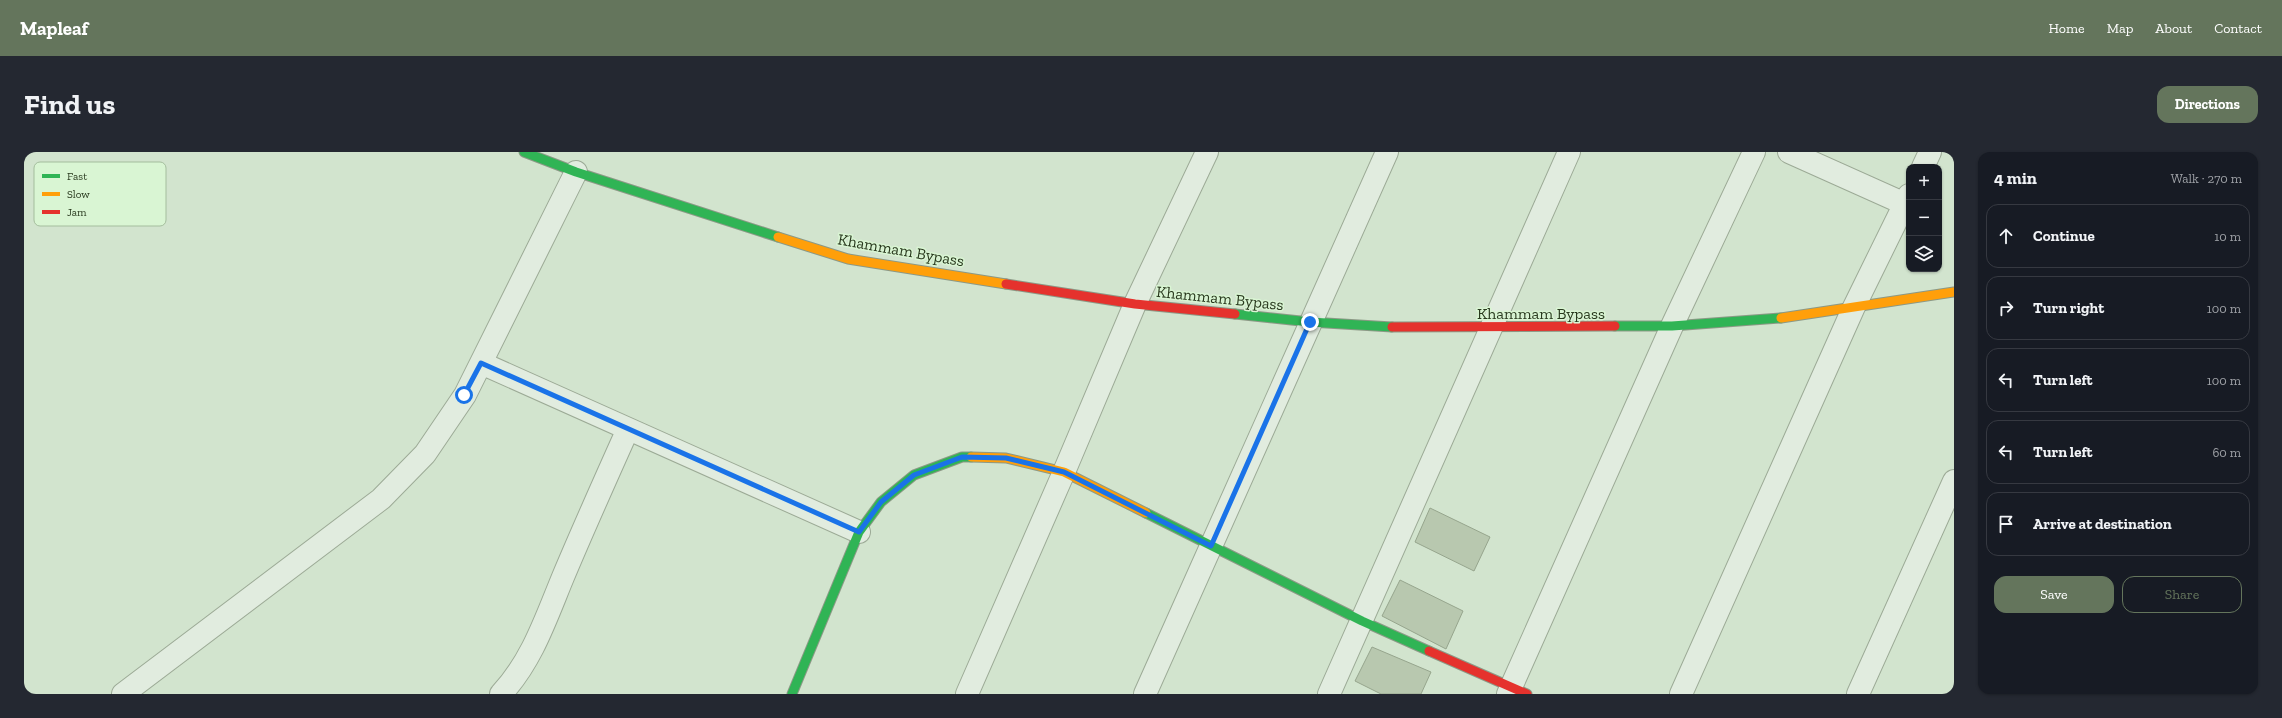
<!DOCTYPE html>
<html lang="en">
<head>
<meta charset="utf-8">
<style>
  :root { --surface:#171b24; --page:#242831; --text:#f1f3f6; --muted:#9ea1a6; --line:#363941; --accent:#64755c }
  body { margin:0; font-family:"Zilla Slab",serif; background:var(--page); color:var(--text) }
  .controls { position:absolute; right:12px; top:12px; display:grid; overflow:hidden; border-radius:8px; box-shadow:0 1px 3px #0004 }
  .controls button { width:36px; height:36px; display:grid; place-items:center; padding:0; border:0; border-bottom:1px solid var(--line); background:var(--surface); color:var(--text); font:20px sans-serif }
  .stop { position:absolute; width:12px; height:12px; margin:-9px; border:3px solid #1a73e8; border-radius:50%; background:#fff }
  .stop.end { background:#1a73e8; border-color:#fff; box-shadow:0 1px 4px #0008 }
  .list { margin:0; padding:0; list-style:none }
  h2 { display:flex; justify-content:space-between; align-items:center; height:52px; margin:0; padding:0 16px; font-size:17px }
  h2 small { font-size:13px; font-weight:400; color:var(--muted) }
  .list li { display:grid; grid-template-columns:26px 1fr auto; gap:12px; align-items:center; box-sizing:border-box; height:64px; margin:0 8px 8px; padding:0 8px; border:1px solid var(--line); border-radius:12px }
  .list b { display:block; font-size:15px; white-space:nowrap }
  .list em { font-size:13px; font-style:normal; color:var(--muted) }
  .actions { display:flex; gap:8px; padding:12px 16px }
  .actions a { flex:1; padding:9px 0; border:1px solid var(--accent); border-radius:12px; text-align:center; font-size:14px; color:var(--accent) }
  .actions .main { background:var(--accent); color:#fff }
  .icon { flex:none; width:22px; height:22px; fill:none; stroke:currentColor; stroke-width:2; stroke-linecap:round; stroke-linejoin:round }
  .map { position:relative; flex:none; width:1930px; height:542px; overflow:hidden; border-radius:12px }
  header { display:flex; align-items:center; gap:24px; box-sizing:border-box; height:56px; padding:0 20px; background:var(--accent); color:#fff }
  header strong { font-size:19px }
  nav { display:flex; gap:22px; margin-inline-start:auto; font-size:14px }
  .intro { display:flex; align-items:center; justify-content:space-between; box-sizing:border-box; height:96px; padding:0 24px }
  h1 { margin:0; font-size:28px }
  .button { padding:10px 18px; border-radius:12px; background:var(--accent); color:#fff; font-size:14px; font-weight:700 }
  main { display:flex; gap:24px; padding:0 24px }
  aside { flex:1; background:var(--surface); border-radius:12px; box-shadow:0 1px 3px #0004 }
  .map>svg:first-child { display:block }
</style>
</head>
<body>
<header>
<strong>Mapleaf</strong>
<nav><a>Home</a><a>Map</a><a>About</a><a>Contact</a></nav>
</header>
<div class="intro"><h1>Find us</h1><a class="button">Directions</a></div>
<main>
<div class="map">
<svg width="1930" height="542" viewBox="0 0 1930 542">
  <rect width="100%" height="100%" fill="#d2e4ce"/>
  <path fill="#b8c8af" stroke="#96a58d" d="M1406,356l60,29 -16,34 -59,-29z
    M1376,428l63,31 -17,38 -64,-33z
    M1348,495l59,25 -10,22h-40l-26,-13z"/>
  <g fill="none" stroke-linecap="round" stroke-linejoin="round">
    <defs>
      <path id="street" d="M1765,0l116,52
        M1899,15l7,-15
        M457,211l378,169
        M99,542l258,-195 44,-45 40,-59 111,-223
        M477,542c31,-33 45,-76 62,-117 21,-50 43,-99 65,-148
        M943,542l97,-222 71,-168 72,-152
        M1121,542l242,-542
        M1305,542l240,-542
        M1484,542l164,-368 82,-174
        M1657,542l172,-385 56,-114
        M1834,542l96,-213"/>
      <path id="fast" d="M500,0l52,20 202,65
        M1211,162l75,8 82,5
        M1591,174h57l109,-8
        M1122,361l216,108 67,30
        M768,542l67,-162 22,-30 33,-27 48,-18h9"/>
      <path id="slow" d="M754,85l70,22 158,25
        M1757,166l173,-26
        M947,305l35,1 58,14 82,41"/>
      <path id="jam" d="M982,132l129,20 100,10
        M1368,175l223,-1
        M1405,499l98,43"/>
    </defs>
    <use href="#street" stroke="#9caa96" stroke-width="24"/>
    <use href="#fast" stroke="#8c9986" stroke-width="11"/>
    <use href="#slow" stroke="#8c9986" stroke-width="11"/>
    <use href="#jam" stroke="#8c9986" stroke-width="11"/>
    <use href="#street" stroke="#e1ecdf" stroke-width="22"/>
    <use href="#fast" stroke="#30b455" stroke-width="9"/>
    <use href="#slow" stroke="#ff9f0a" stroke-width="9"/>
    <use href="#jam" stroke="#e5322d" stroke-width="9"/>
  </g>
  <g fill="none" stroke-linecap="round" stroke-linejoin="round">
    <path stroke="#1a73e8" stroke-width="5" d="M440,243l17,-32 378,169 22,-30 33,-27 48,-18 44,1 58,14 147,74 99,-224"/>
  </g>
  <g text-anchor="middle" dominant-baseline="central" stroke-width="3" stroke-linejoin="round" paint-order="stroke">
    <g font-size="16" fill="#29391e" stroke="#d9f5d3">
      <text transform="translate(877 98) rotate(10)">Khammam Bypass</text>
      <text transform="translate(1196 146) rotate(6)">Khammam Bypass</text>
      <text x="1517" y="161">Khammam Bypass</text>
    </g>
  </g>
  <rect x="10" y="10" width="132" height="64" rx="6" fill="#d9f5d3" stroke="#a4bd9d" stroke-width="1"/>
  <rect x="18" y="22" width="18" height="4" fill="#30b455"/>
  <rect x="18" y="40" width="18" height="4" fill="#ff9f0a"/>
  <rect x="18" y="58" width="18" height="4" fill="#e5322d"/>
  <g font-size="11" fill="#29391e">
    <text x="43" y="28">Fast</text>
    <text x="43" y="46">Slow</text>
    <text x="43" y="64">Jam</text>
  </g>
</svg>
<div class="controls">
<button>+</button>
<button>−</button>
<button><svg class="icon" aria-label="layers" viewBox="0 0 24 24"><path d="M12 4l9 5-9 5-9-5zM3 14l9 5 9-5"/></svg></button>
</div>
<div class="stop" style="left:440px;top:243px"></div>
<div class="stop end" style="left:1286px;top:170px"></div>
</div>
<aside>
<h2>4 min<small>Walk · 270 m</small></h2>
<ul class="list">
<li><svg class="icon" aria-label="ahead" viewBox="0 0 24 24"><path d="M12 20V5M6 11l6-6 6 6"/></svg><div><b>Continue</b></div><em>10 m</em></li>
<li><svg class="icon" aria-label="right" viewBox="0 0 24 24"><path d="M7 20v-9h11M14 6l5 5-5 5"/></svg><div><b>Turn right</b></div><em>100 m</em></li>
<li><svg class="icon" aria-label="left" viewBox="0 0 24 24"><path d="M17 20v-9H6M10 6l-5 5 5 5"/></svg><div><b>Turn left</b></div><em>100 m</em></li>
<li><svg class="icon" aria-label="left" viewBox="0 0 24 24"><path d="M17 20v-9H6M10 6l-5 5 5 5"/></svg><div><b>Turn left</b></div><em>60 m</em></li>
<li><svg class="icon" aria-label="arrive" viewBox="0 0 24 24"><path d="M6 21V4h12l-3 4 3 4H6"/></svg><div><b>Arrive at destination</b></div></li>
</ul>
<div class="actions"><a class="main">Save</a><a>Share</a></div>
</aside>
</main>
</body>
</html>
